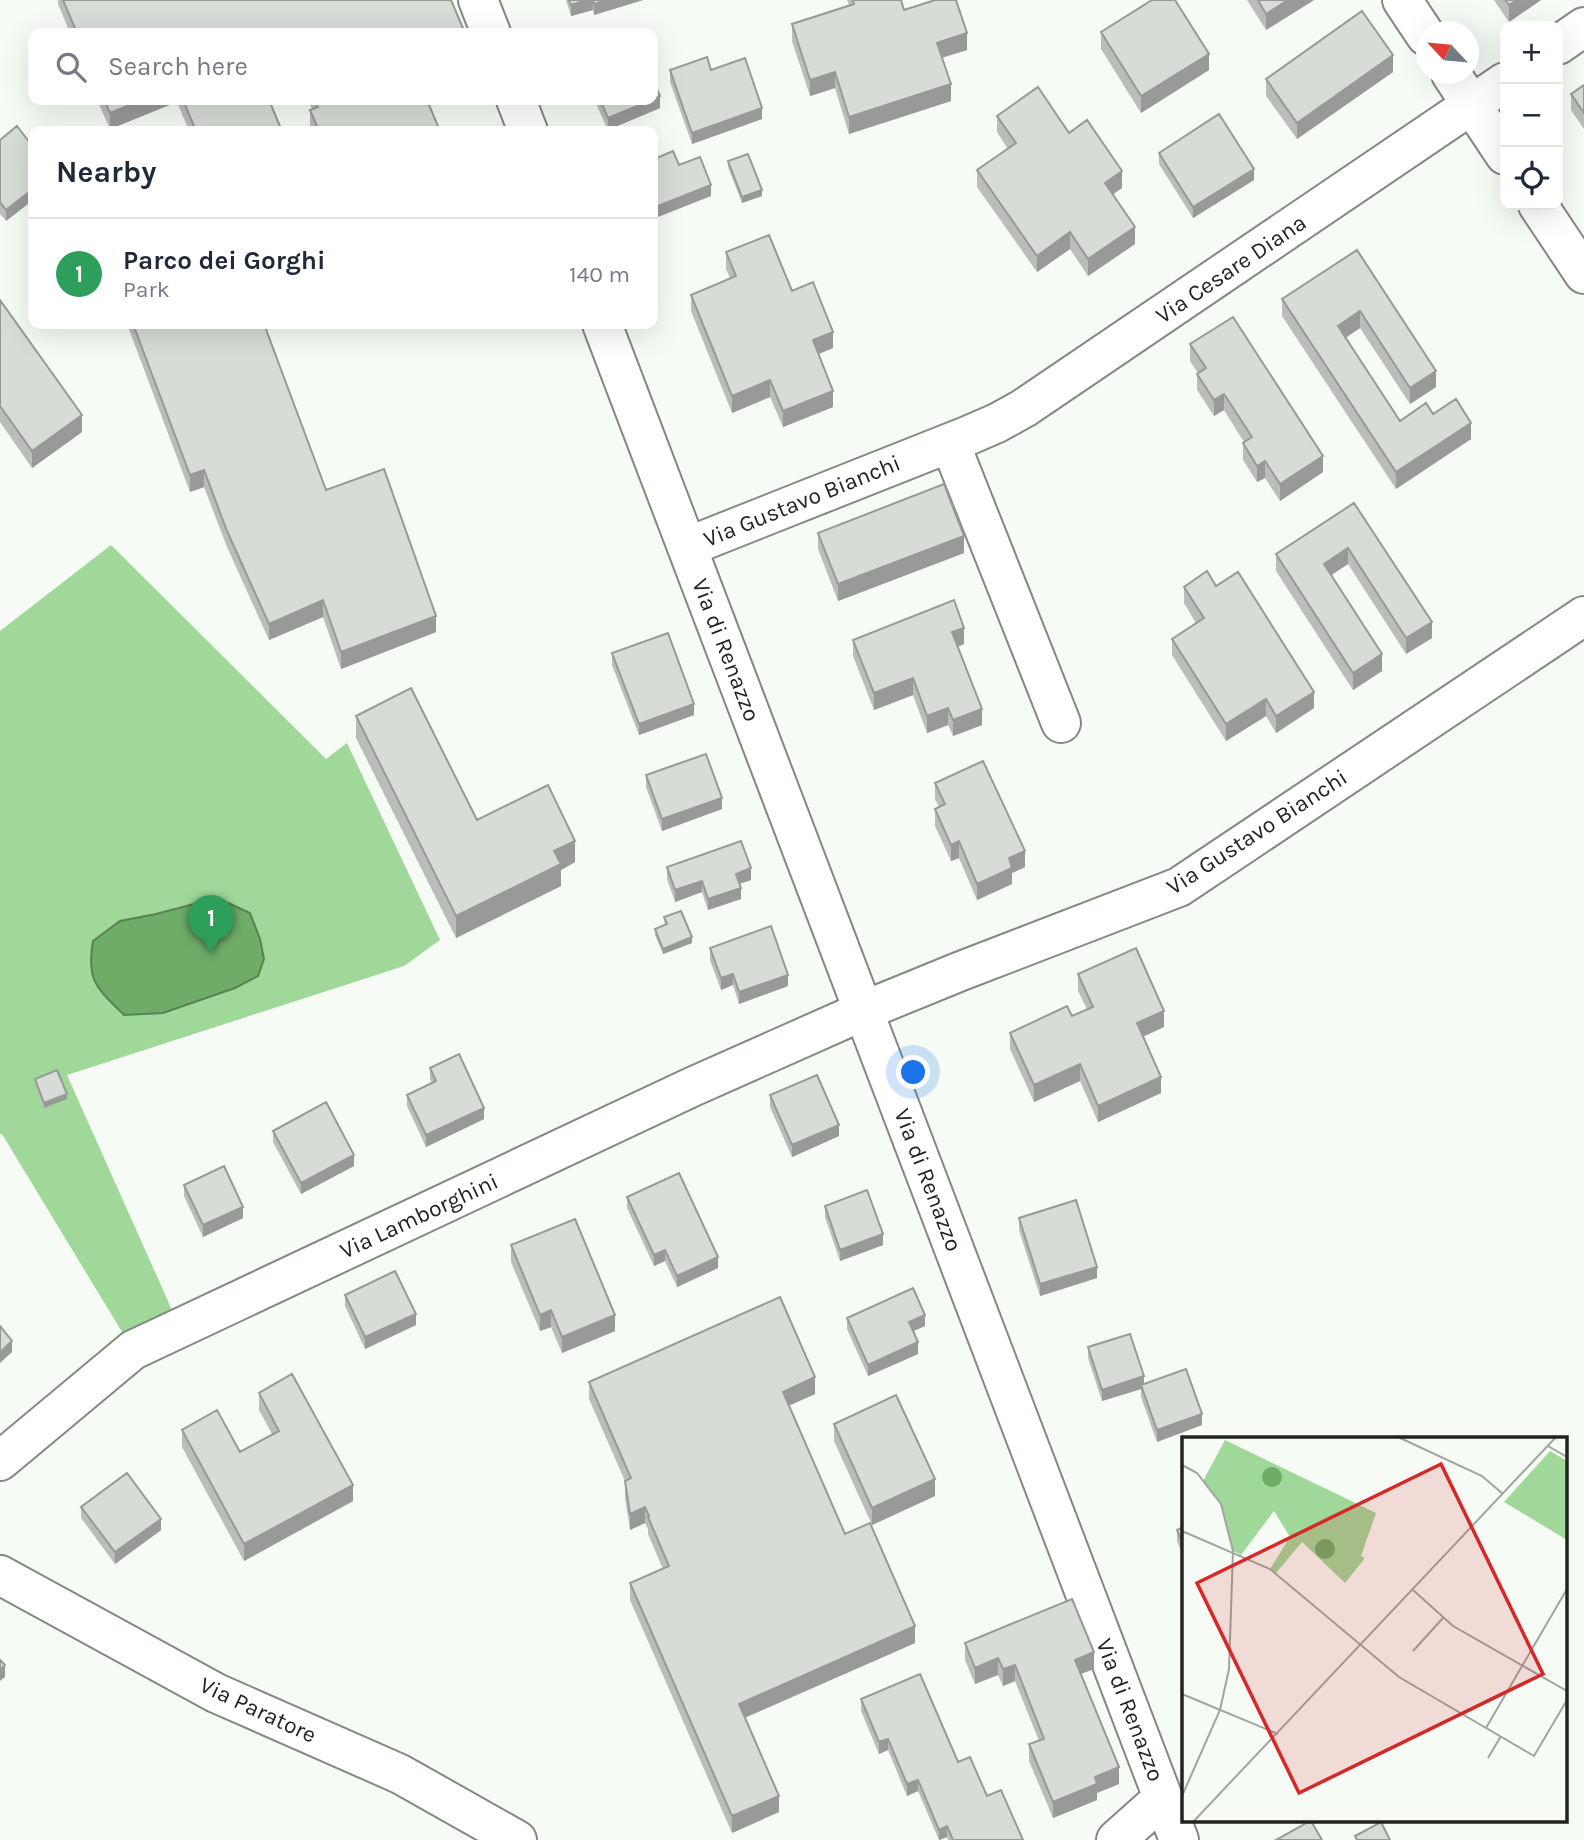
<!DOCTYPE html>
<html lang="en">
<head>
<meta charset="utf-8">
<style>
  :root { --surface:#fff; --page:#f6f6f7; --text:#1f2937; --muted:#747a83; --line:#e0e1e3; --accent:#b45309 }
  body { margin:0; font-family:Karla,sans-serif; background:var(--page); color:var(--text) }
  .controls { position:absolute; right:21px; top:21px; display:grid; overflow:hidden; border-radius:14px; box-shadow:0 7px 28px #0002 }
  .controls button { width:63px; height:63px; display:grid; place-items:center; padding:0; border:0; border-bottom:2px solid var(--line); background:var(--surface); color:var(--text); font:35px sans-serif }
  .compass { position:absolute; left:1416px; top:21px; width:63px; height:63px; border-radius:50%; background:var(--surface); box-shadow:0 7px 28px #0002; rotate:296deg }
  .you { position:absolute; left:914px; top:1073px; width:24px; height:24px; margin:-18px; border:5px solid #fff; border-radius:50%; background:#1a73e8; box-shadow:0 0 0 10px #1a73e833 }
  .badge { display:grid; place-items:center; width:46px; height:46px; border-radius:50%; background:var(--accent); color:#fff; font-size:23px; font-weight:700 }
  .pin { position:absolute; translate:-50% -58px; filter:drop-shadow(0 2px 4px #0008) }
  .pin::after { content:''; position:absolute; top:37px; width:24px; height:21px; background:inherit; clip-path:polygon(0 0,100% 0,50% 100%) }
  .list { margin:0; padding:0; list-style:none }
  h2 { display:flex; justify-content:space-between; align-items:center; height:91px; margin:0; padding:0 28px; font-size:30px }
  h2 small { font-size:23px; font-weight:400; color:var(--muted) }
  .list li { display:grid; grid-template-columns:46px 1fr auto; gap:21px; align-items:center; box-sizing:border-box; height:112px; padding:0 28px; border-top:2px solid var(--line) }
  .list b { display:block; font-size:26px; white-space:nowrap }
  .list p { margin:0; font-size:23px; white-space:nowrap; color:var(--muted) }
  .list em { font-size:23px; font-style:normal; color:var(--muted) }
  .icon { flex:none; width:38px; height:38px; fill:none; stroke:currentColor; stroke-width:2; stroke-linecap:round; stroke-linejoin:round }
  .map { position:relative; flex:none; width:1584px; height:1840px; overflow:hidden }
  .search { position:absolute; background:var(--surface); box-shadow:0 7px 28px #0002; left:28px; top:28px; width:630px; height:77px; display:flex; align-items:center; gap:18px; box-sizing:border-box; padding:0 24px; border-radius:14px; color:var(--muted); font-size:26px }
  .panel { position:absolute; background:var(--surface); box-shadow:0 7px 28px #0002; left:28px; top:126px; width:630px; height:203px; border-radius:14px }
  .map>svg:first-child { display:block }
</style>
</head>
<body>
<div class="map">
<svg width="1584" height="1840" viewBox="0 0 1584 1840">
  <rect width="100%" height="100%" fill="#f6fbf5"/>
  <path fill="#9fd898" d="M111,545l215,214 21,-16 93,197 -36,26 -337,109 113,253 -47,22 -131,-216h-2v-503z"/>
  <path fill="#6eac67" stroke="#578352" stroke-width="2" d="M228,903l22,10 10,26 4,20 -6,17 -23,12 -72,25 -39,2c-27,-27 -38,-34 -31,-74l27,-20 36,-7 38,-10z"/>
  <g fill="none" stroke-linecap="round" stroke-linejoin="round">
    <defs>
      <path id="minor" d="M478,0l13,33
        M1402,0l24,36
        M1558,45l26,-18
        M1451,74l54,81
        M516,100l12,31
        M1538,205l46,69
        M602,324l577,1516
        M950,443l111,280
        M687,547l280,-111 30,-13 27,-15 481,-326
        M0,1461l133,-111 559,-263 171,-76 98,-40 218,-84 405,-271
        M0,1575l216,118 184,81 117,66
        M1116,1840l47,-42"/>
    </defs>
    <use href="#minor" stroke="#848883" stroke-width="42"/>
    <use href="#minor" stroke="#fff" stroke-width="38"/>
  </g>
  <path fill="#babdb9" d="M58,0h393l14,33h-395l-12,-29z
    M566,0h77l-49,15 -1,-5 -22,6z
    M847,0h54l3,10 63,40 -25,8 9,43 -102,33 -14,-46 -25,8 -18,-55v-17l57,-19z
    M1247,0h67l-48,30z
    M1494,0h47l-32,22z
    M1101,32l108,38 -68,43 -40,-64z
    M670,70l92,49 -70,25 -22,-62z
    M1393,72l-96,67 -31,-43v-17z
    M1584,85v44l-13,-19v-16z
    M97,100h185l-11,4 11,27h-93l-12,-29 -67,27z
    M308,100h119l13,31h-128l-2,-4v-17l2,-1z
    M597,100h56l7,8 -52,22 -11,-24z
    M997,116l72,17 53,55 -9,6 22,50 -47,32 -18,-27 -33,23 -60,-85v-17l31,-21 -11,-17z
    M0,140l33,7v53l-27,21 -6,-7z
    M1159,153l95,27 -61,38 -34,-54z
    M728,161l34,35 -20,7 -14,-36z
    M1357,250l79,137 -26,17 -50,-76 -15,10 55,83 33,-7 38,25 -75,50 -114,-173v-17z
    M726,252l66,39 41,57 -14,6 14,53 -50,20 -13,-30 -38,16 -41,-102v-16l39,-17 -4,-9z
    M0,300l82,132 -50,36 -32,-46z
    M127,324h137l62,166 110,142 -95,37 -18,-52 -54,23 -42,-93 -23,-60 -14,5z
    M1190,344l133,128 -43,29 -15,-23 -8,4 -14,-22v-17l1,-1 -20,-32 -10,6 -17,-26v-16l1,-1 -8,-12z
    M1354,503l78,135 -26,16 -58,-90 -17,11 51,96 -29,19 -77,-119v-17z
    M818,533l146,20 -126,48 -20,-52z
    M1216,586l98,122 -38,25 -10,-17 -40,25 -54,-86v-16l24,-16 -12,-20v-16z
    M853,640l111,4 -7,3 25,78 -29,11 -5,-11 -21,8 -14,-38 -39,15 -21,-54z
    M612,653l82,62 -55,20 -27,-70z
    M356,716l121,104 98,42 -14,8v16l-105,52 -100,-200z
    M646,775l76,34 -60,22 -16,-44z
    M935,783l90,84 -13,6v11l-35,16 -18,-42 -8,3 -16,-35v-17l4,-2 -4,-8z
    M667,867l84,13 -12,4 2,15 -33,11 -6,-18 -27,10 -8,-23z
    M664,917l28,26 -29,11 -8,-19v-6l10,-4z
    M710,948l78,38 -49,18 -6,-19 -12,5 -11,-30z
    M1078,974l86,53 -21,10 18,56 -63,29 -18,-41 -46,21 -24,-53v-16l62,-17 15,-7 -9,-18z
    M430,1068l54,51 -58,28 -19,-41v-11l25,-12 -2,-4z
    M35,1079l32,20 -23,9 -9,-23z
    M770,1095l69,41 -47,21 -22,-50z
    M273,1131l81,35 -53,28 -28,-52z
    M184,1185l59,33 -40,19 -19,-41z
    M627,1197l91,71 -41,19 -12,-26 -11,5 -27,-58z
    M825,1206l58,39 -43,16 -15,-44z
    M1019,1218l78,60 -57,18 -21,-66z
    M511,1245l104,86 -53,22 -11,-26 -11,4 -29,-69z
    M345,1295l71,30 -51,24 -20,-43z
    M847,1318l78,8 -12,5 5,23 -50,22 -21,-47z
    M1088,1347l56,37 58,41 -45,17 -16,-45v-8l-39,12 -14,-43z
    M589,1382l226,12 -26,12 56,128 70,109 -170,75 34,94 -47,21 -102,-233v-17l33,-14 -15,-35v-5l-3,-6 -15,7 -5,-32v-17l-36,-82z
    M259,1393l94,108 -109,60 -62,-114v-17l58,22 32,-18 -13,-24z
    M834,1424l101,72 -63,29 -38,-84z
    M81,1507l80,23 -46,34 -34,-46z
    M1183,1527v29l-6,-15v-11z
    M965,1643l129,26 -13,5 38,110 -22,9v7l-44,18 -24,-57v-17l10,-3 -24,-60 -12,5 -5,-11 -23,9 -10,-24z
    M861,1699l97,63 65,78h-75l-1,-3 -8,3 -21,-49 -11,5 -19,-46 -9,4 -18,-43z"/>
  <path fill="#979a96" d="M587,0h6v10l-22,6v-11z
    M606,0h37l-49,15v-11z
    M1288,0h26l-48,30v-16z
    M1517,0h24l-32,22v-17z
    M967,33v17l-30,9v-16z
    M1209,54v16l-68,43v-17z
    M1393,55v17l-96,67v-16z
    M835,72v16l-25,8v-16z
    M951,84v17l-102,33v-17z
    M660,96v12l-52,22v-12z
    M142,100h35v2l-67,27v-16z
    M265,100h17l-17,7z
    M762,108v11l-70,25v-11z
    M1254,169v11l-61,38v-11z
    M1122,171v17l-17,12v-17z
    M711,185v11l-58,23v-11z
    M33,189v11l-27,21v-11z
    M762,190v6l-20,7v-6z
    M1135,227v17l-47,32v-17z
    M1070,232v17l-33,23v-16z
    M1360,311v17l-22,15v-17z
    M833,332v16l-20,8v-16z
    M1436,371v16l-26,17v-16z
    M770,380v17l-38,16v-17z
    M833,391v16l-50,20v-16z
    M1224,394v16l-10,6v-16z
    M82,415v17l-50,36v-17z
    M1471,423v16l-75,50v-17z
    M1323,456v16l-43,29v-17z
    M1265,461v17l-8,4v-16z
    M204,470v17l-14,5v-17z
    M964,536v17l-126,48v-17z
    M1348,548v16l-24,16v-16z
    M323,600v17l-54,23v-16z
    M436,616v16l-95,37v-17z
    M1432,622v16l-26,16v-16z
    M964,628v16l-12,5v-17z
    M1382,654v17l-29,19v-17z
    M913,678v17l-39,15v-17z
    M1314,692v16l-38,25v-17z
    M1266,699v17l-40,25v-17z
    M694,704v11l-55,20v-11z
    M948,708v17l-21,8v-17z
    M982,709v16l-29,11v-16z
    M722,798v11l-60,22v-12z
    M575,841v21l-14,8v16l-105,52v-22l98,-65z
    M959,841v17l-8,3v-16z
    M1025,851v16l-13,6v11l-35,16v-16l32,-26z
    M751,868v12l-15,5v-11z
    M702,881v11l-27,10v-12z
    M741,888v11l-33,11v-11z
    M692,937v6l-29,11v-5z
    M733,974v11l-12,5v-12z
    M788,975v11l-49,18v-12z
    M1164,1011v16l-27,12v-16z
    M1080,1064v17l-46,21v-17z
    M1161,1077v16l-63,29v-16z
    M67,1094v5l-23,9v-5z
    M484,1108v11l-58,28v-12z
    M839,1125v11l-47,21v-12z
    M354,1155v11l-53,28v-11z
    M243,1207v11l-40,19v-12z
    M883,1234v11l-43,16v-11z
    M665,1250v11l-11,5v-11z
    M718,1257v11l-41,19v-11z
    M1097,1267v11l-57,18v-12z
    M551,1310v17l-11,4v-16z
    M416,1314v11l-51,24v-12z
    M615,1315v16l-53,22v-16z
    M925,1315v11l-16,7v-11z
    M12,1341v11l-12,11v-11z
    M918,1342v12l-50,22v-11z
    M1144,1376v12l-3,-3v4l-39,12v-11z
    M815,1377v17l-32,14v-16z
    M1202,1414v11l-45,17v-12z
    M935,1479v17l-63,29v-17z
    M353,1485v16l-109,60v-17z
    M645,1507v16l-15,7v-16z
    M161,1519v11l-46,34v-12z
    M915,1626v17l-176,77v-16z
    M1094,1652v17l-19,7v-16z
    M998,1658v17l-23,9v-16z
    M5,1665v12l-5,4v-11z
    M1015,1665v16l-12,5v-17z
    M888,1739v11l-9,4v-12z
    M1119,1767v17l-22,9v7l-44,18v-16l42,-25z
    M918,1780v11l-11,5v-12z
    M779,1796v16l-47,21v-17z
    M947,1826v11l-8,3v-10z"/>
  <path fill="#d8dcd7" stroke="#979a96" stroke-width="2" d="M63,0h388l14,33h-388z
    M569,0h18l-16,5z
    M593,0h13l-12,4z
    M853,0h48l3,10 31,-10h21l11,33 -30,10 14,41 -102,33 -14,-45 -25,8 -18,-56 62,-20z
    M1152,0h23l34,54 -68,42 -40,-64z
    M1258,0h30l-22,14z
    M1505,0h12l-8,5z
    M1362,11l31,44 -96,68 -31,-44z
    M707,57l4,13 34,-12 17,50 -70,25 -22,-63z
    M653,80l7,16 -7,3z
    M1584,85v28l-13,-19z
    M1038,87l31,46 18,-13 35,51 -17,12 30,44 -47,32 -18,-27 -33,24 -60,-86 39,-27 -19,-27z
    M104,100h38l-32,13z
    M183,100h86l13,31h-86z
    M315,100h112l13,31h-121l-9,-21 8,-3z
    M600,100h52l-44,18z
    M1219,114l35,55 -61,38 -34,-54z
    M17,126l16,21v42l-27,21 -6,-8v-62z
    M654,150l3,8 16,-7 6,14 21,-8 11,28 -58,23v-57z
    M748,154l14,36 -20,7 -14,-36z
    M769,235l23,56 21,-9 20,50 -20,8 20,51 -50,20 -13,-31 -38,16 -41,-101 45,-19 -10,-24z
    M1357,250l79,121 -26,17 -50,-77 -22,15 62,95 26,-18 7,11 23,-15 15,24 -75,49 -114,-173z
    M0,300l82,115 -50,36 -32,-45z
    M1233,317l90,139 -43,28 -15,-23 -8,5 -14,-23 9,-6 -28,-43 -10,6 -17,-26 9,-6 -16,-24z
    M133,324h131l62,166 58,-21 52,147 -95,36 -18,-52 -54,24 -42,-93 -23,-61 -14,5z
    M944,484l20,52 -126,48 -20,-51z
    M1354,503l78,119 -26,16 -58,-90 -24,16 58,90 -29,19 -77,-119z
    M1207,571l9,15 22,-14 76,120 -38,24 -10,-17 -40,25 -54,-85 32,-21 -20,-31z
    M954,600l10,28 -12,4 30,77 -29,11 -5,-12 -21,8 -14,-38 -39,15 -21,-53z
    M668,633l26,71 -55,20 -27,-71z
    M411,688l66,132 71,-35 27,56 -21,10 7,13 -105,52 -100,-200z
    M706,754l16,44 -60,21 -16,-44z
    M983,761l42,90 -16,7 3,10 -35,16 -18,-43 -8,4 -16,-36 10,-5 -10,-21z
    M741,841l10,27 -15,6 5,14 -33,11 -6,-18 -27,9 -8,-23z
    M681,911l11,26 -29,12 -8,-20 12,-5 -3,-7z
    M771,926l17,49 -49,17 -6,-18 -12,4 -11,-30z
    M1136,948l28,63 -27,12 24,54 -63,29 -18,-42 -46,21 -24,-52 57,-27 5,10 21,-9 -15,-33z
    M459,1054l25,54 -58,27 -19,-40 29,-14 -6,-13z
    M57,1070l10,24 -23,9 -9,-24z
    M817,1075l22,50 -47,20 -22,-50z
    M326,1102l28,53 -53,28 -28,-52z
    M224,1166l19,41 -40,18 -19,-40z
    M679,1173l39,84 -41,19 -12,-26 -11,5 -27,-58z
    M867,1190l16,44 -43,16 -15,-44z
    M1076,1200l21,67 -57,17 -21,-66z
    M575,1219l40,96 -53,22 -11,-27 -11,5 -29,-70z
    M395,1271l21,43 -51,23 -20,-42z
    M913,1288l12,27 -16,7 9,20 -50,23 -21,-47z
    M780,1297l35,80 -32,15 62,142 25,-11 45,103 -176,78 40,92 -47,20 -102,-233 39,-17 -21,-49 1,-1 -4,-9 -15,7 -5,-33 6,-3 -42,-96z
    M0,1326l12,15 -12,11z
    M1130,1334l14,42 -42,14 -14,-43z
    M1186,1369l16,45 -45,16 -16,-45z
    M292,1374l61,111 -109,59 -62,-114 35,-20 23,42 39,-21 -20,-38z
    M896,1395l39,84 -63,29 -38,-84z
    M127,1473l34,46 -46,33 -34,-45z
    M1183,1527v17l-6,-14z
    M1072,1599l22,53 -19,8 44,107 -24,10 2,7 -44,18 -24,-58 15,-5 -29,-74 -12,4 -5,-11 -23,10 -10,-25z
    M0,1660l5,5 -5,5z
    M920,1674l38,88 12,-5 17,39 14,-6 22,50h-70l-6,-14 -8,4 -21,-50 -11,4 -19,-45 -9,3 -18,-43z
    M1310,1821h1l11,19h-46z
    M1381,1822l9,18h-33l-2,-4z"/>
  <g text-anchor="middle" dominant-baseline="central" stroke-width="5" stroke-linejoin="round" paint-order="stroke">
    <g font-size="23" fill="#222321" stroke="#fff">
      <text transform="translate(1231 269) rotate(-34)">Via Cesare Diana</text>
      <text transform="translate(802 501) rotate(-22)">Via Gustavo Bianchi</text>
      <text transform="translate(726 650) rotate(69)">Via di Renazzo</text>
      <text transform="translate(1257 832) rotate(-33)">Via Gustavo Bianchi</text>
      <text transform="translate(928 1180) rotate(69)">Via di Renazzo</text>
      <text transform="translate(419 1216) rotate(-25)">Via Lamborghini</text>
      <text transform="translate(258 1710) rotate(25)">Via Paratore</text>
      <text transform="translate(1130 1710) rotate(69)">Via di Renazzo</text>
    </g>
  </g>
  <g transform="translate(1182 1437)">
    <rect width="385" height="385" fill="#f6fbf5"/>
    <path d="M43,3l151,73 -15,43 4,2 -20,25 -43,-41 -26,31 -6,-4 20,-32 -16,-26 -33,44 -8,-4 -12,-47 -18,-23zM368,14l17,10v79l-63,-38z" fill="#9fd898"/>
    <path d="M80 40a10 10 0 1 1 20 0a10 10 0 1 1-20 0ZM133 112a10 10 0 1 1 20 0a10 10 0 1 1-20 0Z" fill="#6eac67"/>
    <path fill="none" stroke="#a1a5a0" stroke-width="2" d="M216,0l84,39 21,18M366,9l19,11M0,28l15,8 24,31 12,47 -4,118 -9,41 -38,86M0,94l88,38 129,108 135,79 33,-56M231,153l40,36 114,65M231,214l30,-33M0,257l96,40M304,291l81,-139M306,321l13,-22M11,385l363,-385"/>
    <path fill="#d62828" fill-opacity="0.15" stroke="#d62828" stroke-width="3.5" d="M259,27l102,210 -244,119 -102,-210z"/>
    <rect width="385" height="385" fill="none" stroke="#222321" stroke-width="3.5"/>
  </g>
</svg>
<div class="controls">
<button>+</button>
<button>−</button>
<button><svg class="icon" aria-label="locate" viewBox="0 0 24 24"><circle cx="12" cy="12" r="6"/><path d="M12 2v4M12 18v4M2 12h4M18 12h4"/></svg></button>
</div>
<svg class="compass" viewBox="-18 -18 36 36"><path d="M0-13l5 13h-10z" fill="#e53935"/><path d="M0 13l5-13h-10z" fill="#747a83"/></svg>
<div class="you"></div>
<div class="pin badge" style="left:211px;top:953px;background:#2e9e5b">1</div>
<div class="search"><svg class="icon" aria-label="search" viewBox="0 0 24 24"><circle cx="10" cy="10" r="6"/><path d="M15 15l6 6"/></svg>Search here</div>
<section class="panel">
<h2>Nearby<small></small></h2>
<ul class="list">
<li><span class="badge" style="background:#2e9e5b">1</span><div><b>Parco dei Gorghi</b><p>Park</p></div><em>140 m</em></li>
</ul>
</section>
</div>
</body>
</html>
